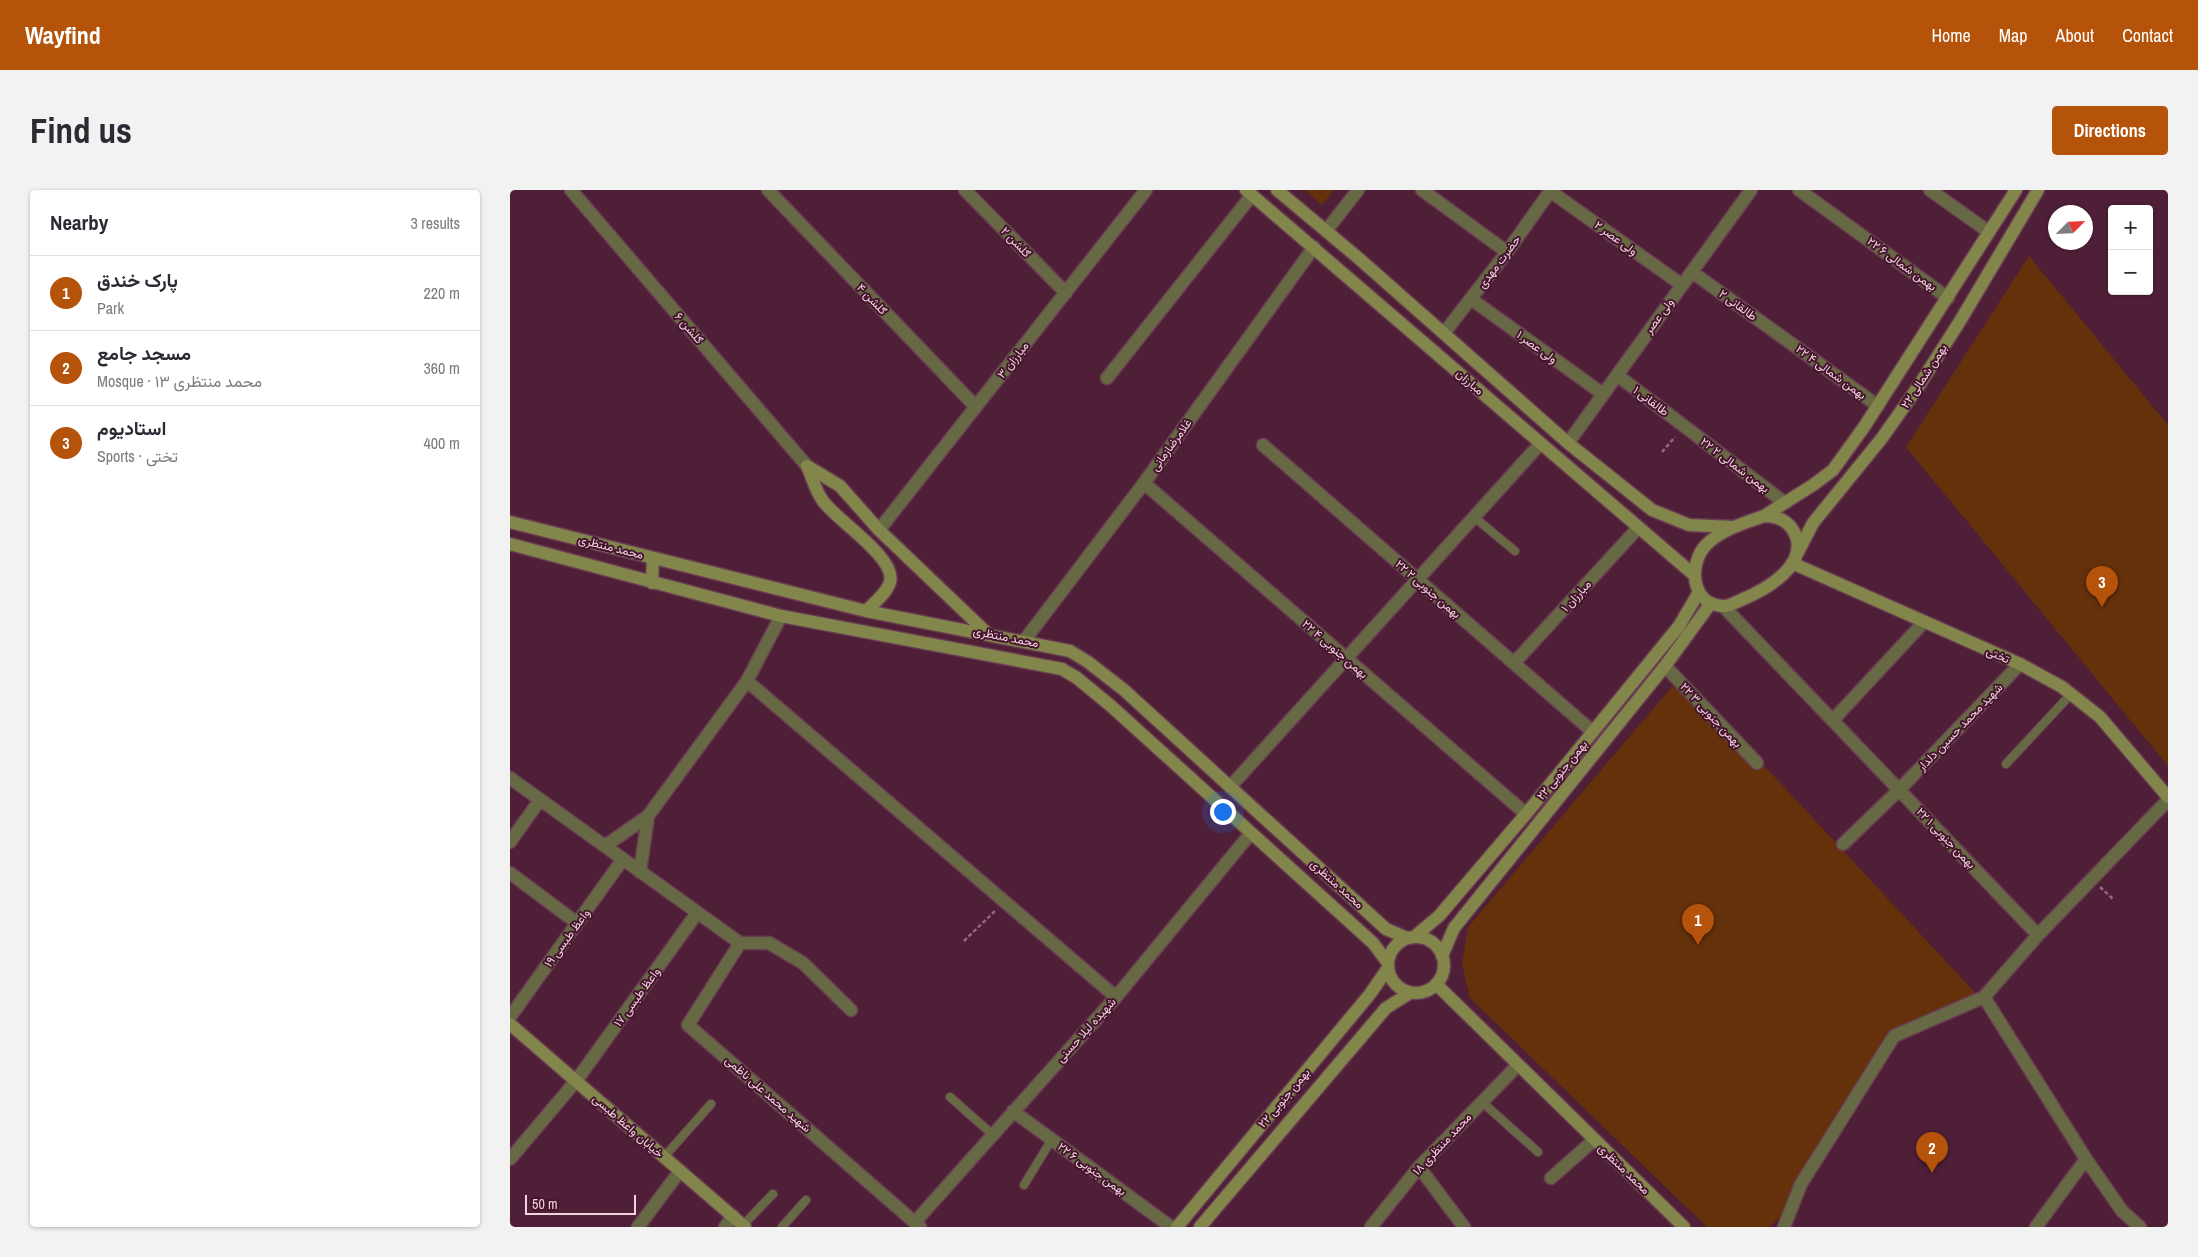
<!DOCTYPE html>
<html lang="en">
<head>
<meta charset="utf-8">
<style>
  :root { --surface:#fff; --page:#f2f2f3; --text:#2b2b33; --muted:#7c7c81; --line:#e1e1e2; --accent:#b45309 }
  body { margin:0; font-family:"Archivo Narrow",Vazirmatn,sans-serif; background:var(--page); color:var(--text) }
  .controls { position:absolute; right:15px; top:15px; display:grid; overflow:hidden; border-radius:5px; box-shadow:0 1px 4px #0004 }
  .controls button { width:45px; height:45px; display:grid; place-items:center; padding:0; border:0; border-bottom:1px solid var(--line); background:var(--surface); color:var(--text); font:25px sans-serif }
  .compass { position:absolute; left:1538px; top:15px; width:45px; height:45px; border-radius:50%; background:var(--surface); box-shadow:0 1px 4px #0004; rotate:66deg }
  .scale { position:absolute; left:15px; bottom:12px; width:111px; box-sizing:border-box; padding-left:5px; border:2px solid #f2d2df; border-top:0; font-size:14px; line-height:18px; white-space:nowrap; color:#f2d2df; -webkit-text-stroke:4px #44152c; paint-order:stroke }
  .you { position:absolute; left:712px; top:621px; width:18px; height:18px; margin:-12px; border:4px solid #fff; border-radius:50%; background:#1a73e8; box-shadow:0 0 0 8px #1a73e833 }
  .badge { display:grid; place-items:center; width:32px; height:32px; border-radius:50%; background:var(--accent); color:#fff; font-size:16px; font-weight:700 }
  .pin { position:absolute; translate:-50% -41px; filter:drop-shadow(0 1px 2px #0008) }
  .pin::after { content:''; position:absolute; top:26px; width:18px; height:15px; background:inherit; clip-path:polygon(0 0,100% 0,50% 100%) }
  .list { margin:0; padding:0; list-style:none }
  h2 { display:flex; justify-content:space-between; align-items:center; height:65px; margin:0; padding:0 20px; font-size:21px }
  h2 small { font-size:16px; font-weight:400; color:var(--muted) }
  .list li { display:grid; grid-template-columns:32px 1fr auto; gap:15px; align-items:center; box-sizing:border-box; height:75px; padding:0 20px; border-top:1px solid var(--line) }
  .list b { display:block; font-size:19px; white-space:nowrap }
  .list p { margin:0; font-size:16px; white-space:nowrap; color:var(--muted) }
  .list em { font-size:16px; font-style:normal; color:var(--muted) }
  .map { position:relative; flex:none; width:1658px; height:1037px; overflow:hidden; border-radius:5px }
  header { display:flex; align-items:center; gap:30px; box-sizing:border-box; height:70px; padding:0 25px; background:var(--accent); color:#fff }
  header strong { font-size:24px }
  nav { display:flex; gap:28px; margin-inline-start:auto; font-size:18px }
  .intro { display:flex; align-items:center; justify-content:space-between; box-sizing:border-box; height:120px; padding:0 30px }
  h1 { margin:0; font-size:35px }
  .button { padding:12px 22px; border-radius:5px; background:var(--accent); color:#fff; font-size:18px; font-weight:700 }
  main { display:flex; gap:30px; padding:0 30px }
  aside { flex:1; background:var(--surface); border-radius:5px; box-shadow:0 1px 4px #0004 }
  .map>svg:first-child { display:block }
</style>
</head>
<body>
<header>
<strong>Wayfind</strong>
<nav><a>Home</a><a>Map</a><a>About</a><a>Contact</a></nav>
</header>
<div class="intro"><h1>Find us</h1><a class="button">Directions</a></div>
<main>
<aside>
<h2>Nearby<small>3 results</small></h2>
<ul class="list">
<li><span class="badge">1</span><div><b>پارک خندق</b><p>Park</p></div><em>220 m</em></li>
<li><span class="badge">2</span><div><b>مسجد جامع</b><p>Mosque · محمد منتظری ۱۳</p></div><em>360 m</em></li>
<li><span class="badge">3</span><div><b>استادیوم</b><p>Sports · تختی</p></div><em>400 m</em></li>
</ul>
</aside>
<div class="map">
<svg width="1658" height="1037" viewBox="0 0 1658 1037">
  <rect width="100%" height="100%" fill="#4f1f37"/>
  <path fill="#64310b" d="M795,0h29l-12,15z
    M1519,66l139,169v341l-262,-319z
    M1171,486l298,321 -91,34 -106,184 -12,12h-63l-237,-229 -8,-34 6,-37z"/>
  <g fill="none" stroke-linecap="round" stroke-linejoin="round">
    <defs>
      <path id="lane" d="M964,327l41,34
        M1496,574l65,-70
        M440,907l42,37
        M972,912l56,50
        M154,967l47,-53
        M514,995l28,-46
        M233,1035l30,-31
        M272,1037l24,-27"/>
      <path id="street" d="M61,0l236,276
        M258,0l208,217
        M455,0l101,103
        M912,0l85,62
        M1289,0l149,108
        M1420,0l59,42
        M1040,1l132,94
        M816,41l32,-41
        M1182,82l186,134
        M961,109l132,95
        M934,143l63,-81 44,-62
        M1107,185l168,128
        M597,188l145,-183
        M1058,253l183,-253
        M753,255l330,287
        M634,293l382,331
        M369,340l267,-340
        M1214,417l314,328
        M514,451l120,-158 170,-236
        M1004,473l124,-135
        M1155,476l92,97
        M237,491l369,316
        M1323,530l91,-98
        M0,588l230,165h29l34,20 48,47
        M720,597l310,-343
        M0,652l30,-42
        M1333,654l56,-54 121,-126
        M95,656l43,-30 99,-135 34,-65
        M130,682l8,-56
        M0,683l67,50
        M230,753l-52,82 232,202
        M1474,807l54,-62 130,-135
        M0,827l113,-158
        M503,921l158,116
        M0,969l66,-78 121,-168
        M909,977l45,60
        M1041,988l43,-38
        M405,1032l201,-225 135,-164
        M128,1037l42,-56
        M215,1037l8,-11
        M861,1037l48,-60 99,-102
        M1274,1037l17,-43 93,-148 90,-39 102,162 36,52 18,16
        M1526,1037l50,-68"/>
      <path id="secondary" d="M736,0l447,384
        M767,0l79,66 212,187 84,67 37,15 45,2
        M297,276l33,20 39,44 109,104
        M297,276c5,11 9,26 16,35 13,19 74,57 67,81 -3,11 -16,21 -24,29
        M1254,326l49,-31 20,-15 31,-43 152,-237
        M1254,326c12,0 22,3 29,14 20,34 -28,60 -52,70 -5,2 -13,7 -18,6 -32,-1 -35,-42 -17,-61 14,-15 39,-22 58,-29z
        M0,332l356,89 204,40 18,11 36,28 262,239 21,9
        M0,354l271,72 281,53 15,9 34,28 262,237 15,20
        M1287,364l16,-31 69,-85 36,-51 42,-66 78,-131
        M1282,373l228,101 42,23 38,30 68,80
        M142,393l1,-25
        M904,747l25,-21 87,-102 153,-188 20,-34
        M878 775a28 28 0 1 1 56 0a28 28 0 1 1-56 0Z
        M932,766l12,-28 211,-262 46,-63
        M926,794l248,243
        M0,834l235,203
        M667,1037l193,-233 18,-26
        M690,1037l186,-219 24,-15"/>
    </defs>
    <use href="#lane" stroke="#693c52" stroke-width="10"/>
    <use href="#street" stroke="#693c52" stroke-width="15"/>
    <use href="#secondary" stroke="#693c52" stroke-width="15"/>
    <path stroke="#936a7d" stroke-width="2.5" stroke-dasharray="4 2.5" stroke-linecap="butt" d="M1152,262l13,-15
      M1590,697l13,12
      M454,751l32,-31"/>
    <use href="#lane" stroke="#666944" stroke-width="8"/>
    <use href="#street" stroke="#666944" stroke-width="12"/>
    <use href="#secondary" stroke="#82864b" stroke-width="12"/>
  </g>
  <g text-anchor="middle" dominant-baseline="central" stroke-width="4" stroke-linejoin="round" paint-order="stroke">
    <g font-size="12" fill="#f2d2df" stroke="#44152c">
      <text transform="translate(1106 48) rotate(36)">ولی عصر ۲</text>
      <text transform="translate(506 52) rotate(46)">ګلشن ۲</text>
      <text transform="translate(989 72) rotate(-53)">حضرت مهدی</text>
      <text transform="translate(1392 74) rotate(36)">۲۲ بهمن شمالی ۶</text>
      <text transform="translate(362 109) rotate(46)">ګلشن ۴</text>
      <text transform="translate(1228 115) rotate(36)">طالقانی ۲</text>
      <text transform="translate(1149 126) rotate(-54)">ولی عصر</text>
      <text transform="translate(179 138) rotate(49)">ګلشن ۶</text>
      <text transform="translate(1027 157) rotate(36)">ولی عصر ۱</text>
      <text transform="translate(503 170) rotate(-52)">مبارزان ۳</text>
      <text transform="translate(1321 182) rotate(36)">۲۲ بهمن شمالی ۴</text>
      <text transform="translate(1414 186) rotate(-57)">۲۲ بهمن شمالی</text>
      <text transform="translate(960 192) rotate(41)">مبارزان</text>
      <text transform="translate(1141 211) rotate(37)">طالقانی ۱</text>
      <text transform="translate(661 255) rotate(-54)">غلامرضازمانی</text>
      <text transform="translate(1225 275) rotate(37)">۲۲ بهمن شمالی ۲</text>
      <text transform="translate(101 357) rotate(14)">محمد منتظری</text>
      <text transform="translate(918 399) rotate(41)">۲۲ بهمن جنوبی ۲</text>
      <text transform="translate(1066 406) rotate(-48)">مبارزان ۱</text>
      <text transform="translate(496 447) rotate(11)">محمد منتظری</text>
      <text transform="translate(825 459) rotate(41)">۲۲ بهمن جنوبی ۴</text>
      <text transform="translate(1488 465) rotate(24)">تختی</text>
      <text transform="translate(1201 525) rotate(47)">۲۲ بهمن جنوبی ۳</text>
      <text transform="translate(1450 537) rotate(-46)">شهید محمد حسین دلدار</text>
      <text transform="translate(1052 580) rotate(-51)">۲۲ بهمن جنوبی</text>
      <text transform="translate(1436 648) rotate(46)">۲۲ بهمن جنوبی ۱</text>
      <text transform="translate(827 694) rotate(42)">محمد منتظری</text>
      <text transform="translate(57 748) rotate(-54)">واعظ طبسی ۱۹</text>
      <text transform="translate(127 807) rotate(-54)">واعظ طبسی ۱۷</text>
      <text transform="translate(576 840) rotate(-48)">شهیده لیلا حسنی</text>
      <text transform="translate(258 904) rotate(41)">شهید محمد علی ناظمی</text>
      <text transform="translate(774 908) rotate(-50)">۲۲ بهمن جنوبی</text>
      <text transform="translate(118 936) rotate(41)">خیابان واعظ طبسی</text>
      <text transform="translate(932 954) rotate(-47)">محمد منتظری ۱۸</text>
      <text transform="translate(582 979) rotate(36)">۲۲ بهمن جنوبی ۶</text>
      <text transform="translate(1114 979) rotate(44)">محمد منتظری</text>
    </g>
  </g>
</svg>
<div class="controls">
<button>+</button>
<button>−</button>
</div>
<svg class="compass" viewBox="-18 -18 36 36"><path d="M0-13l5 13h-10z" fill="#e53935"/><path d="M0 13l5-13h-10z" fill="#7c7c81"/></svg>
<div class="scale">50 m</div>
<div class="you"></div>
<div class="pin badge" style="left:1188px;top:755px">1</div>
<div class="pin badge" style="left:1422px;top:983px">2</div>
<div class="pin badge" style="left:1592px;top:417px">3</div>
</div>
</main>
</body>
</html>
